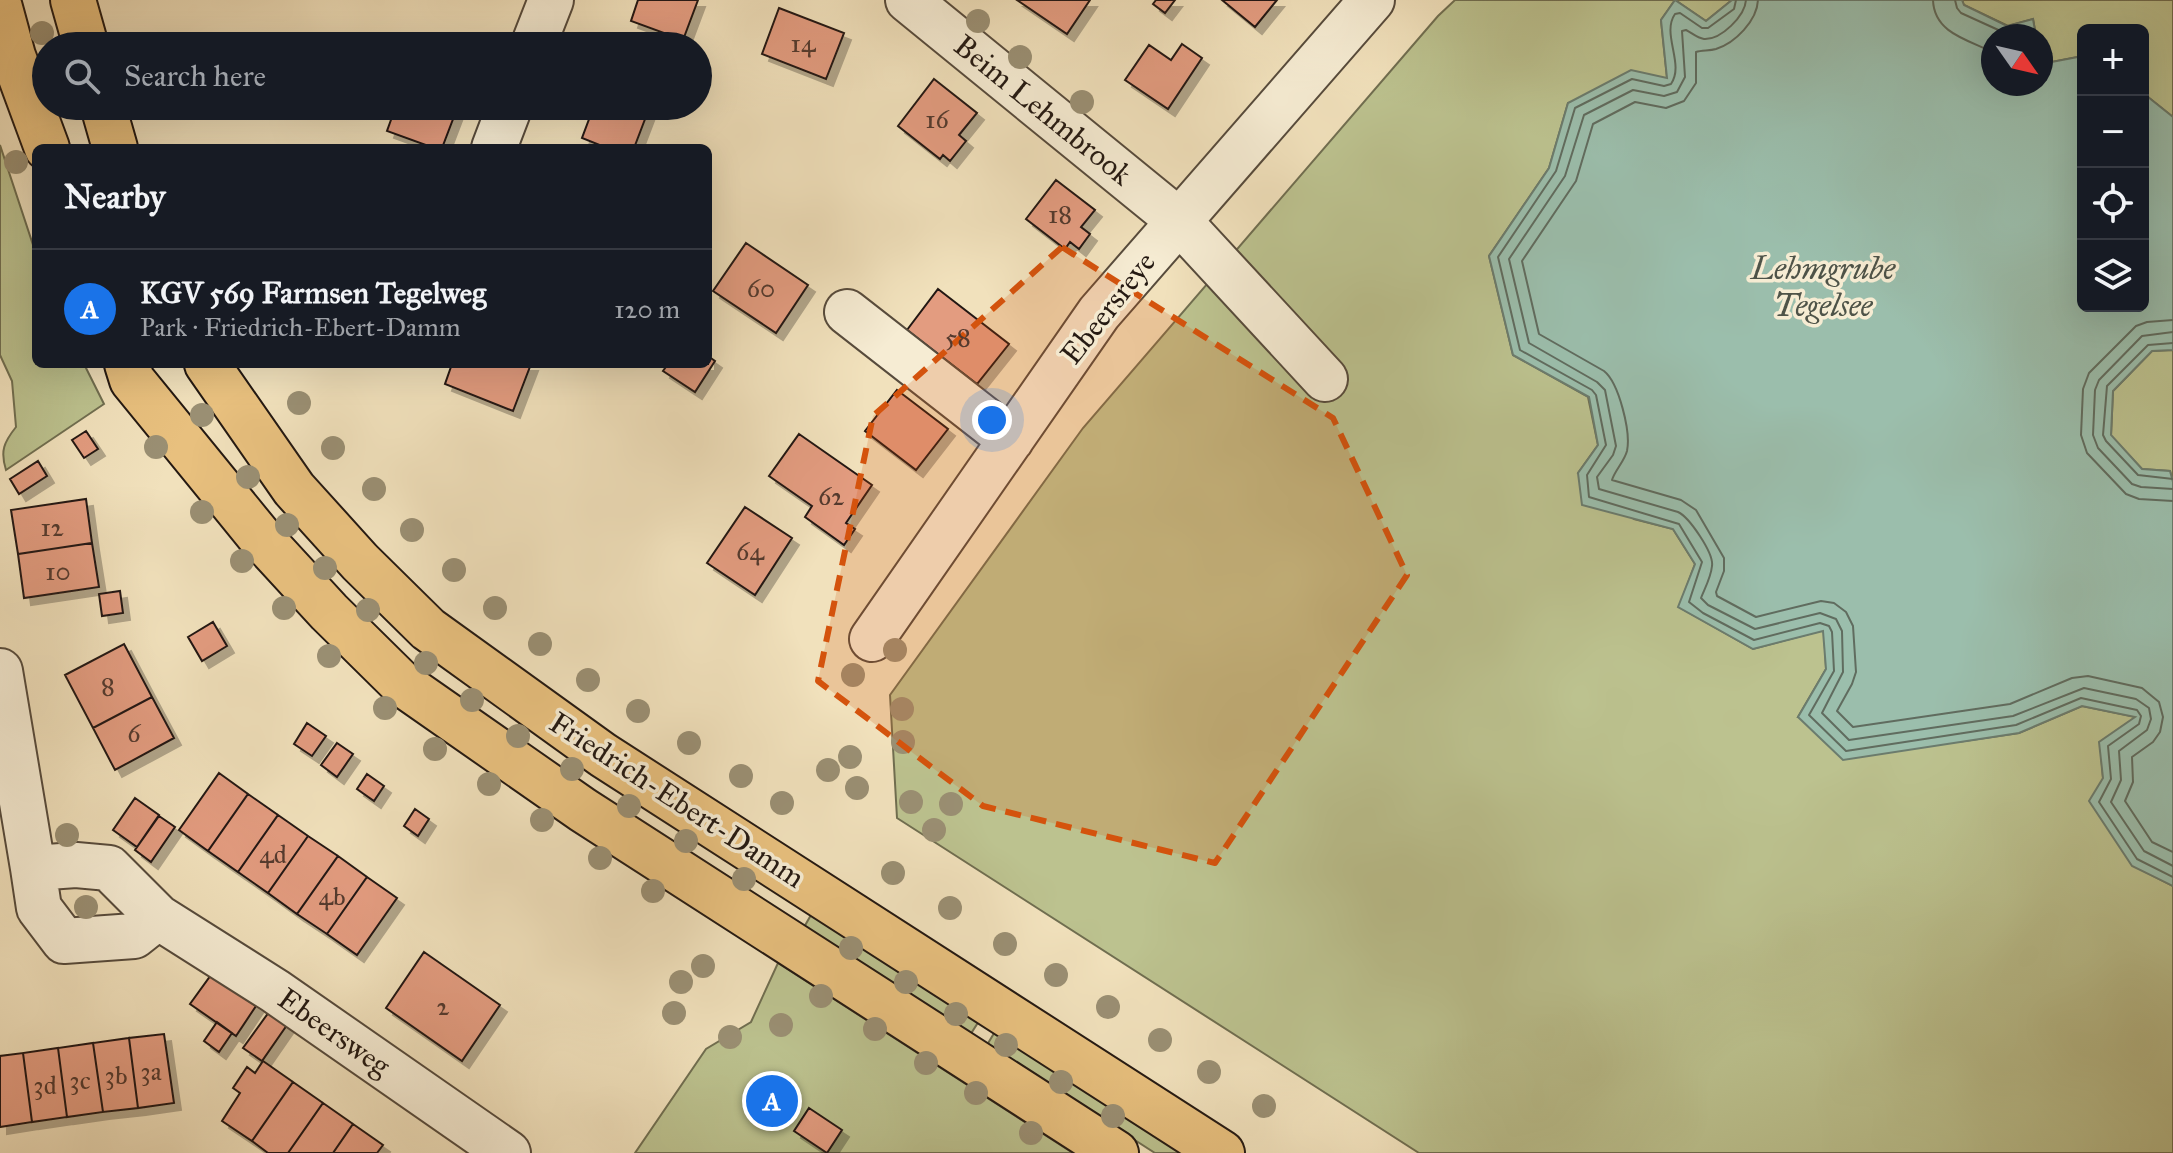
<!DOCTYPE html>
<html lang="en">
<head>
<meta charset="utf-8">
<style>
  :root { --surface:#171b24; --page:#242831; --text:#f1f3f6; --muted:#9ea1a6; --line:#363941; --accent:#1a73e8 }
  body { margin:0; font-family:"IM FELL Great Primer",serif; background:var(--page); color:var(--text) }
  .controls { position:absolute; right:24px; top:24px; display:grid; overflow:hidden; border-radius:12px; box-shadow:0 8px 32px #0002 }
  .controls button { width:72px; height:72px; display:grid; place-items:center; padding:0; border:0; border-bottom:2px solid var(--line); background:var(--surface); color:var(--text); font:40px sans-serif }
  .compass { position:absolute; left:1981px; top:24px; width:72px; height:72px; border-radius:50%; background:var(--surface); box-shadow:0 8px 32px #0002; rotate:124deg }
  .you { position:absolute; left:992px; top:420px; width:28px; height:28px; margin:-20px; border:6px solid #fff; border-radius:50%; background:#1a73e8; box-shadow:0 0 0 12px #1a73e833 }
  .badge { display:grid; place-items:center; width:52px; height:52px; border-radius:50%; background:var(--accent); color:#fff; font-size:26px; font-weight:700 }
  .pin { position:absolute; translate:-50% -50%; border:4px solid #fff; box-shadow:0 2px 8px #0006 }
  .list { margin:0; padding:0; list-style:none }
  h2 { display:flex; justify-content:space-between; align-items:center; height:104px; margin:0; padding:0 32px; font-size:34px }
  h2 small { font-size:26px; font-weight:400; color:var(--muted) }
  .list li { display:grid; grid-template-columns:52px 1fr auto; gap:24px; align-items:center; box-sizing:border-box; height:120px; padding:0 32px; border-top:2px solid var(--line) }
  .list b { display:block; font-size:30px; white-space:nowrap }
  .list p { margin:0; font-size:26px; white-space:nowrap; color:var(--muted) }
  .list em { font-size:26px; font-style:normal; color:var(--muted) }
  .icon { flex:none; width:44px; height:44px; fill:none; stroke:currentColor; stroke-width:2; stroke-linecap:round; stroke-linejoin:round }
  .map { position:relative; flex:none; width:2173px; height:1153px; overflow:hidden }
  .search { position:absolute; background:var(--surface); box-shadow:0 8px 32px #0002; left:32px; top:32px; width:680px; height:88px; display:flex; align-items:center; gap:20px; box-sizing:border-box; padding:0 28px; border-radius:44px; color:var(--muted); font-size:30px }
  .panel { position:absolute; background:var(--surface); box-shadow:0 8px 32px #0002; left:32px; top:144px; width:680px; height:224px; border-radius:12px }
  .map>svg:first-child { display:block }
</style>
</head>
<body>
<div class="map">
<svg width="2173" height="1153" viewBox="0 0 2173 1153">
  <defs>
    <filter id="shadow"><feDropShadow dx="7" dy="7" stdDeviation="0" flood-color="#0004"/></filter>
  </defs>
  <rect width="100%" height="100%" fill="#f1e1bc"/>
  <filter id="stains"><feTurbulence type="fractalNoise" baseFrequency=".0025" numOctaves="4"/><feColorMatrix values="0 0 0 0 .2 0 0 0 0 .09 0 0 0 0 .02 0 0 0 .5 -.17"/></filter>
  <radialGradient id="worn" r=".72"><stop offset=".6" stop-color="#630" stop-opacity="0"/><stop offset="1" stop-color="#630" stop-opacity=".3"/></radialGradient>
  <path fill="#bcc28f" stroke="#706e50" stroke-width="2" d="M1455,0h277l-26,21 -31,-21 -14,20 6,58 -99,25 -19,65 -60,88 24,99 75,42 10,48 -20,28 56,46 39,10 22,35 -16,43 74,42 71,-19 2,39 -28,48 160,25 61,-9 63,-27 54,11 -36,25 3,36 29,87 41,21v267h-754l-522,-335 -7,-123 193,-267 355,-412z
    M1962,0h211v117l-30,-24v-63h-60v26l-42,8v-28h-5l-3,-17 -25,7 -44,-21z
    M0,145l36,109v110h48l20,40 -98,66c-6,-19 -2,-28 10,-43l-4,-46 -12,-26z
    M2173,350v132l-3,-11 -28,-2 -31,-33 2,-45 39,-40z
    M811,915l168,106 -9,14 -167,-106z
    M778,963l295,190h-438l71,-104 45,-27z
    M996,1030l191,123h-32l-168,-108z"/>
  <path fill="#9bbeac" stroke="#6b7c6e" stroke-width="2" d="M1675,0l31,21 26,-21h230l2,5 43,21 26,-7 3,17h-43v48h48v-20l42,-8v250h60v-213l30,24v233l-21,1 -39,40 -2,44 31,34 28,2 3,11v404l-41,-20 -43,-65 14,-23 -4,-36 36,-25 -53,-11 -63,27 -176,27 -45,-43 28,-48 -3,-38 -70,18 -75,-42 17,-43 -22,-35 -91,-24 -4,-32 20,-28 -9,-48 -76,-42 -24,-99 60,-88 19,-65 63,-33 36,8 -6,-58z"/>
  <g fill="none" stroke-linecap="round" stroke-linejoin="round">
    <path stroke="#606c5f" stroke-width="2" d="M1736,0l-2,9 -26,19h-6l-22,-15 -5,1c-14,20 10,50 -4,70l-7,2 -32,-7 -57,29 -19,63 -58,86 22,93 72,40 4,5 10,50 -19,30 2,22 90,27 23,38 -13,40 14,11 51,27 66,-17 9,3 3,6 2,39 -25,44 37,36 170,-26 65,-27 56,12 4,6 -2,8 -31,22 3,33 -12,23 38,57 36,18
      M1746,0c-1,16 -25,40 -42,39 -7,-1 -12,-6 -18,-9l-4,1 3,46 -8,15 -13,4 -31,-6 -49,25 -19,61 -56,83 20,84 68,39 8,8 11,56 -3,9 -16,22 2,12 79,23c11,5 36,41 34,54 -1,11 -7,22 -11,32l7,7 47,24 65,-16 16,6 6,12 1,41 -21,41 27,27 164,-24 71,-28 52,11 13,9 2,11 -4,11 -28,21 2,29 -10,22 33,49 29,15
      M1758,0c-1,21 -23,43 -42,49 -7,2 -14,1 -20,3v31l-12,18 -18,7 -31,-6 -42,22 -17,57 -54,80 17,73 65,37c15,12 27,61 23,80 -3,11 -12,19 -15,29l69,20 15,10 28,48v13l-8,21 1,4 39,21 65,-16 13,2 12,9 7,14 3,46 -4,12 -15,27 16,16 157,-23 62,-26 16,-2 54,12 17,14 4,15 -3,15 -7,10 -21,15 1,25 -8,19 27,41 21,10
      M1933,0c1,33 35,40 60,52
      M1955,0l2,8 4,5 44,20 19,-3 4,6
      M2173,320l-26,2 -11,4 -47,47 -6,16 -2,46 6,18 39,41 13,5 34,2
      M2173,332l-31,4 -43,44 -4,10 -2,45 5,13 34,36 9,3 32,2
      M2173,343l-25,2 -41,41 -4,49 3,6 32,34 35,4"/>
  </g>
  <path fill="#e39c80" stroke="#241912" stroke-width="2" filter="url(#shadow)" d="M638,0h60l-15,40 -52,-19z
    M1017,0h73l-23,34z
    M1156,0h19l-10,13 -12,-9z
    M1222,0h55l-22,27z
    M779,8l65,25 -18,46 -64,-25z
    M1182,44l20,14 -34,51 -43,-29 24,-35 22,15z
    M934,79l43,34 -18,22 7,6 -16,20 -7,-6 -3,4 -42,-33z
    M396,106h62l-16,42h-8l-47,-17z
    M594,106h56l-16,42h-27l-25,-10z
    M1056,180l39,30 -14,17 9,7 -11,15 -9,-7 -5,7 -39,-30z
    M746,243l62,42 -32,48 -63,-42z
    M938,289l71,55 -32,40 -70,-54z
    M708,356l7,5 -20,31 -32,-21 5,-7h40z
    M452,364h79l-18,47 -68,-27z
    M897,390l51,39 -32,41 -51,-39z
    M86,431l12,18 -14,9 -12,-18z
    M799,434l73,51 -26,38 9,6 -11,16 -39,-28 7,-11 -43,-30z
    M38,461l9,15 -28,18 -9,-15z
    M86,499l6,44 -74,11 -7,-44z
    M745,507l47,31 -37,57 -48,-32z
    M92,543l7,44 -75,11 -6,-44z
    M120,591l3,22 -21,3 -3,-22z
    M213,622l14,24 -25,15 -14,-24z
    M124,644l28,53 -59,31 -28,-53z
    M152,697l22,41 -59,32 -22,-42z
    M307,723l19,13 -14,20 -18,-12z
    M337,743l16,11 -16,23 -16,-12z
    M219,773l29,21 -40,57 -29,-21z
    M367,774l17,12 -10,15 -17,-12z
    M248,794l30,21 -40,57 -30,-21z
    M135,798l24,17 -22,32 -24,-17z
    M415,809l14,10 -11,17 -14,-10z
    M278,815l30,21 -40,57 -30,-21z
    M159,816l16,11 -24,35 -16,-12z
    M308,836l30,20 -41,58 -29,-21z
    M338,856l29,21 -40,57 -30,-20z
    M367,877l30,21 -40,57 -30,-21z
    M424,952l76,53 -38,56 -76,-53z
    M211,975l45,31 -20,30 -46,-32z
    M269,1012l18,13 -25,36 -19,-13z
    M217,1022l15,11 -13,19 -15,-11z
    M164,1034l10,69 -36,5 -9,-70z
    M129,1038l9,70 -35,4 -10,-69z
    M93,1043l10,69 -36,5 -9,-69z
    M58,1048l9,69 -35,5 -9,-69z
    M23,1053l9,69 -32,5v-71z
    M263,1061l30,21 -41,59 -30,-20 18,-28 -7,-5 14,-21 8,6z
    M293,1082l30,21 -35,50h-20l-16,-12z
    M323,1103l30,21 -20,29h-45z
    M809,1108l33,22 -15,23 -33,-22z
    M353,1124l30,21 -6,8h-44z"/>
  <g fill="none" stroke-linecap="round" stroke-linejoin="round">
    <defs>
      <path id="minor" d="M908,0l270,220 147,159
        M533,46l18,-46
        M494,148l16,-42
        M847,312l164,128
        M872,639l227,-326 273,-313
        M0,671l33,197
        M158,917l-24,19 -70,5 -25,-33 -6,-40 43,-3 33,3 49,49 117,74 233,162"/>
      <path id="major" d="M73,0l13,46
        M0,8l13,48 34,92
        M103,106l12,42
        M127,364l5,16 128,157 69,75 72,71 182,127 533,343
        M207,364l87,125 66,73 68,67 175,126 619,398"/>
    </defs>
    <use href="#minor" stroke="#574b3c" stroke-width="48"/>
    <use href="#major" stroke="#241912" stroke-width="48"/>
    <use href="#minor" stroke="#f6ecd3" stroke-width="44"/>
    <use href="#major" stroke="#e8c07e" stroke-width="44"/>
  </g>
  <g fill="#9a8f73">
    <circle cx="978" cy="21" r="12"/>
    <circle cx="42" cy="33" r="12"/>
    <circle cx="1020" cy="57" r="12"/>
    <circle cx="1082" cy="102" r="12"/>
    <circle cx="16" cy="162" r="12"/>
    <circle cx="299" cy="403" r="12"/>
    <circle cx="202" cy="415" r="12"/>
    <circle cx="156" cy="447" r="12"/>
    <circle cx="333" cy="448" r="12"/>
    <circle cx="248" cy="477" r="12"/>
    <circle cx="374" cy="489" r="12"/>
    <circle cx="202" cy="512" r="12"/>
    <circle cx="287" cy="525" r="12"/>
    <circle cx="412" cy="530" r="12"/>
    <circle cx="242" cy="561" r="12"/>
    <circle cx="325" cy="568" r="12"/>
    <circle cx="454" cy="570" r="12"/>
    <circle cx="284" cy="608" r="12"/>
    <circle cx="495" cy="608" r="12"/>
    <circle cx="368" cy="610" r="12"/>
    <circle cx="540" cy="644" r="12"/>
    <circle cx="895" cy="650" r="12"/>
    <circle cx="329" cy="656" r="12"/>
    <circle cx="426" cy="663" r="12"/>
    <circle cx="853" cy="675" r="12"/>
    <circle cx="588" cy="680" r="12"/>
    <circle cx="472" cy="700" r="12"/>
    <circle cx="385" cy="708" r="12"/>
    <circle cx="902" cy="709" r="12"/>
    <circle cx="638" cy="711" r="12"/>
    <circle cx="518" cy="736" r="12"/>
    <circle cx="903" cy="742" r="12"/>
    <circle cx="689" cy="743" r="12"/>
    <circle cx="435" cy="749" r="12"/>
    <circle cx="850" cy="757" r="12"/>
    <circle cx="572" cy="769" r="12"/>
    <circle cx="828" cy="770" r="12"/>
    <circle cx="741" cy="776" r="12"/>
    <circle cx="489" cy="784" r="12"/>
    <circle cx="857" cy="788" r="12"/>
    <circle cx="911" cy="802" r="12"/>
    <circle cx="782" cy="803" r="12"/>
    <circle cx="951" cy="804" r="12"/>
    <circle cx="629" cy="806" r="12"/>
    <circle cx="542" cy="820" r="12"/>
    <circle cx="934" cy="830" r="12"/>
    <circle cx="67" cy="835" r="12"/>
    <circle cx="686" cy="841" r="12"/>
    <circle cx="600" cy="858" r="12"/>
    <circle cx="893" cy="873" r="12"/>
    <circle cx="744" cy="879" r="12"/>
    <circle cx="653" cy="891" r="12"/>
    <circle cx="86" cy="907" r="12"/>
    <circle cx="950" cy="908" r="12"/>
    <circle cx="1005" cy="944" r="12"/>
    <circle cx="851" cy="948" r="12"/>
    <circle cx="703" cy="966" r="12"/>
    <circle cx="1056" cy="975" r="12"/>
    <circle cx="681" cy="982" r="12"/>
    <circle cx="906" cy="982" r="12"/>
    <circle cx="821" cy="996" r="12"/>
    <circle cx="1108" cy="1007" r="12"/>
    <circle cx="674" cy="1013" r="12"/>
    <circle cx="956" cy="1014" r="12"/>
    <circle cx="781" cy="1025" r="12"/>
    <circle cx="875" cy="1029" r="12"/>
    <circle cx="730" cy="1037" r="12"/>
    <circle cx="1160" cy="1040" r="12"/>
    <circle cx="1006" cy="1045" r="12"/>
    <circle cx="926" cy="1063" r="12"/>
    <circle cx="1209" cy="1072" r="12"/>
    <circle cx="1061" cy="1082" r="12"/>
    <circle cx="976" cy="1093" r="12"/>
    <circle cx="1264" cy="1106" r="12"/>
    <circle cx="1113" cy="1116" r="12"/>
    <circle cx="1031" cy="1133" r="12"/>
  </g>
  <path fill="#d4530d" fill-opacity="0.2" stroke="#d4530d" stroke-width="6" stroke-dasharray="16 10" stroke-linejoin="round" d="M1062,247l271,171 74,157 -192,288 -232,-57 -165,-125 55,-265z"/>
  <g text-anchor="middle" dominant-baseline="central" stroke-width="7" stroke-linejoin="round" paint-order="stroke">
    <g font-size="26" fill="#543a2e">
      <text x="803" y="43">14</text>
      <text x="937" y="119">16</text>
      <text x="1060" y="214">18</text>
      <text x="761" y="288">60</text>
      <text x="958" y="337">58</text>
      <text x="831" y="496">62</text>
      <text x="52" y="527">12</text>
      <text x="750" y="551">64</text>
      <text x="58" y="571">10</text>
      <text x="108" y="686">8</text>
      <text x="134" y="733">6</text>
      <text x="273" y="854">4d</text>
      <text x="332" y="896">4b</text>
      <text x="443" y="1006">2</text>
      <text x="151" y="1071">3a</text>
      <text x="116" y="1075">3b</text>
      <text x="80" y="1080">3c</text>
      <text x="45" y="1085">3d</text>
    </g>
    <g font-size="30" fill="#241912" stroke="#f6ecd3">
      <text transform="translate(1043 110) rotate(39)">Beim Lehmbrook</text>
      <text transform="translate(1108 308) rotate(-52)">Ebeersreye</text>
      <text transform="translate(677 800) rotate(33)">Friedrich-Ebert-Damm</text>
      <text transform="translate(334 1032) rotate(35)">Ebeersweg</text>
    </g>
    <g font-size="32" font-style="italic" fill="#4e5348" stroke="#f6ecd3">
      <text x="1823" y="268">Lehmgrube<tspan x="1823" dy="37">Tegelsee</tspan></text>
    </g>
  </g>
  <rect width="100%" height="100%" filter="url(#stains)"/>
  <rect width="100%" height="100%" fill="url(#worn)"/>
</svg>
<div class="controls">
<button>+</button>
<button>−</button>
<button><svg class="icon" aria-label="locate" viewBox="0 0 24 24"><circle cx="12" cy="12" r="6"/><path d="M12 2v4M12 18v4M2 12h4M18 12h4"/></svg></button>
<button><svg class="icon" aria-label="layers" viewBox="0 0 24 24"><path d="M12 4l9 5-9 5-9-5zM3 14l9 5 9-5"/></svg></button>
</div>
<svg class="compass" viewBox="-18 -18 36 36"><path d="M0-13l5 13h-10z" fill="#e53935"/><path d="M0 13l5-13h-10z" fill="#9ea1a6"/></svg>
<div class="you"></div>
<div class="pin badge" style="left:772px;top:1101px">A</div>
<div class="search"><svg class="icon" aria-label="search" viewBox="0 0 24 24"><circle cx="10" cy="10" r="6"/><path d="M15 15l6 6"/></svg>Search here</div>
<section class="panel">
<h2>Nearby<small></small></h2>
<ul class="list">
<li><span class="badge">A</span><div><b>KGV 569 Farmsen Tegelweg</b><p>Park · Friedrich-Ebert-Damm</p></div><em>120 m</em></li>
</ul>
</section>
</div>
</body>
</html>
